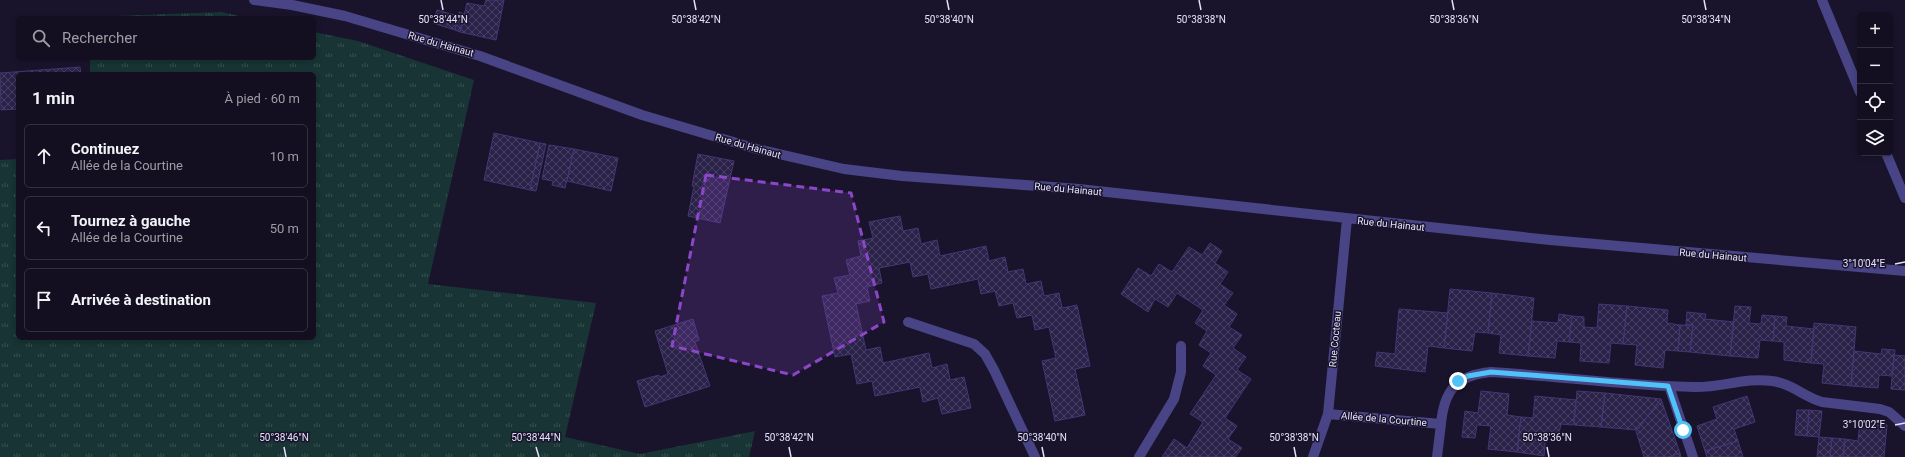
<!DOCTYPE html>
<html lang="fr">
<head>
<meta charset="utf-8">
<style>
  :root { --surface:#130f20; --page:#201d2d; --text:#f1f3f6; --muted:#9d9ca5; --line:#322f3e }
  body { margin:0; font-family:Roboto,sans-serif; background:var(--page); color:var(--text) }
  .controls { position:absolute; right:12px; top:12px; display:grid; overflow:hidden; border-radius:6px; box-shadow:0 2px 6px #0003 }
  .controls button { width:36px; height:36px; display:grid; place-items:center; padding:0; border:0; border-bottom:1px solid var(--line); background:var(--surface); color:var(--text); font:20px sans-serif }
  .stop { position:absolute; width:12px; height:12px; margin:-9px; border:3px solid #4fc3f7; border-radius:50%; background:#fff }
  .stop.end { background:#4fc3f7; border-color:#fff; box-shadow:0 1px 4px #0008 }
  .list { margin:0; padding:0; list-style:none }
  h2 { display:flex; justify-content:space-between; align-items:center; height:52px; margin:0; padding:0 16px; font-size:17px }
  h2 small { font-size:13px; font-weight:400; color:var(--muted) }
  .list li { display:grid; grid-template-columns:26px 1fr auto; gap:12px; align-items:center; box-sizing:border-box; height:64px; margin:0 8px 8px; padding:0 8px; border:1px solid var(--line); border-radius:6px }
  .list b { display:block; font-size:15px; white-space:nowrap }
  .list p { margin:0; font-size:13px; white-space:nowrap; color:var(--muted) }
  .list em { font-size:13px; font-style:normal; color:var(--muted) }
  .icon { flex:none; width:22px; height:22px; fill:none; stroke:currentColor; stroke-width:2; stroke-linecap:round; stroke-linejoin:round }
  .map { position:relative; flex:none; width:1905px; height:457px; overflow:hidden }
  .search { position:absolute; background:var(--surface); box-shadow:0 2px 6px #0003; left:16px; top:16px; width:300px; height:44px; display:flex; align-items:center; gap:10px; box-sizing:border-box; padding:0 14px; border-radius:6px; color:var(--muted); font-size:15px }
  .panel { position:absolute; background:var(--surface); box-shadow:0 2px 6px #0003; left:16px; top:72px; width:300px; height:268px; border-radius:6px }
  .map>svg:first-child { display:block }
</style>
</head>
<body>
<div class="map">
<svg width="1905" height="457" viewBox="0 0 1905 457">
  <defs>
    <pattern id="grass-tufts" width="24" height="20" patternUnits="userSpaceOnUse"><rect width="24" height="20" fill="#183434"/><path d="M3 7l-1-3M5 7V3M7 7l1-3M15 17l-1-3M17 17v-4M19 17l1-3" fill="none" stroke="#395152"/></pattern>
    <pattern id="building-cross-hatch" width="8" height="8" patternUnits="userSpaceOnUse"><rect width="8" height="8" fill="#2b224a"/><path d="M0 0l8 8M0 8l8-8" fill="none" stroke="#4a4265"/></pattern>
  </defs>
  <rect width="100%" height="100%" fill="#19142b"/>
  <path fill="url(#grass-tufts)" d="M221,12l28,6h-160v-1z
    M314,32l44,9 116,39 -46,204 168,19 -31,134 75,17 115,-23 -6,26h-749v-297l18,-1v179h296v-264h-224v-16h224z"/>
  <path fill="url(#building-cross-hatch)" stroke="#443674" d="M486,0h18l-8,40 -36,-8 7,-29 17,3z
    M437,10l21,6 -3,14 -22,-7z
    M459,12l5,2 -4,18 -5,-2z
    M80,67l1,7h-63v35l-17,1 -1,-37z
    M494,133l46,10 -10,47 -46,-10z
    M540,143l6,1 -10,47 -6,-1z
    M549,145l25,4 -9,39 -13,-3 1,-4 -11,-2z
    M574,149l44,9 -7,33 -44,-10z
    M698,154l36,7 -14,62 -32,-7 6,-30h-2z
    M900,216l3,15 15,-3 3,16 16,-4 3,16 46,-10 3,15 16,-4 3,15 15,-3 3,15 15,-3 3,15 15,-3 3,15 15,-3 13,61 -15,3 10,46 -30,6 -13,-60 14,-3 -7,-31 -14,3 -3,-15 -15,3 -4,-15 -14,3 -4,-15 -14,3 -3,-15 -47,10 -3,-15 -15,3 -3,-15 -31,6 3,15 -15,4 3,14 -14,3 10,46 14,-3 3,16 46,-10 3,15 15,-4 3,16 14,-3 7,31 -29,6 -4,-16 -15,4 -3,-15 -45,9 -3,-15 -15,3 -6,-30 -16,3 -13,-61 16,-3 -4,-15 16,-3 -4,-15 15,-4 -3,-15 15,-3 -4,-16z
    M1210,243l12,8 -7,12 13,9 -8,12 13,9 -9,12 13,9 -8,13 13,8 -9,13 13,9 -9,13 14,9 -26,39 12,8 -9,13 14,9 -7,9h-73l12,-18 13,9 16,-26 -13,-8 26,-39 -13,-9 8,-13 -12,-8 8,-14 -12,-8 8,-13 -26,-17 -9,14 -13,-8 -7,13 -27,-18 17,-26 13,8 8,-12 13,8 17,-25 13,8z
    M1450,289l42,4 -4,40 -13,-1 -3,19 -28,-3z
    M1492,293l42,5 -6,58 -29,-3 2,-18 -13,-2z
    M1599,304l28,2 -4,38 -12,-1 -2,20 -29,-2 1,-18 -12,-1 3,-26 12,1v10l13,1z
    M1627,306l41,4 -1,13 13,2 -2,26 -13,-1 -2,18 -28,-3 2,-20 -14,-1z
    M1735,306l16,1 -2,16 12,1 1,-9 13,1 -2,25 -13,-1 -2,18 -28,-2z
    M1399,309l49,4 -4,35 -16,-2 -3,26 -50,-6 2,-14 18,2z
    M1687,312l19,2 -1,5 29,3 -4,34 -40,-4 3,-27h-7z
    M1559,314l13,2 -3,26 -12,-1 -2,17 -27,-2 4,-35 26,2z
    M1775,316l12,1 -1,9 28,3 -3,34 -27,-3v-18l-11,-1z
    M693,319l6,21 -4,2 15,44 -65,21 -8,-26 22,-6 1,2 8,-3 -13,-43z
    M1814,323l42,4 -5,59 -29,-3 2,-19 -13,-1z
    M1680,325h13l-3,27 -12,-1z
    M1882,349l13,1 -3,26 -13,-1 -1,13 -27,-2 3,-35 27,3z
    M1894,355l11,1v34l-14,-1z
    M1481,391l28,3 -2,21 14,2 -4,35 -29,-3 3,-23 -14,-1 -2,13 -13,-1 3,-26 13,2z
    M1577,391l28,2 -4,34 -27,-2z
    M1605,393l56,6 -24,31 -36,-3z
    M1535,396l41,4 -3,25 -12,-1 -2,9 -13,-1 -2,24 -27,-4 4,-35 12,1z
    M1747,396l8,26 -21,7 4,12 -33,10 -8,-25 20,-7 -4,-12z
    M1661,399l19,54 -12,4h-24l-8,-26z
    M1797,410h12l-2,26 -12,-1z
    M1809,410l13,1 -3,26 -12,-1z
    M1860,422l27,3 -3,32h-41l2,-18 13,2z
    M1819,437l13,1 -2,19h-13z
    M1832,438l13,1 -2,18h-13z
    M1738,441l5,16h-36l-2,-6z
    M1680,453l1,4h-13z"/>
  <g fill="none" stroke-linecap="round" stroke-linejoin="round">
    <path stroke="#484485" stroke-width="10" d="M254,0l38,5 53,11 135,40 162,59 115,34 87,20 58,7 177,13 471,51 355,31
      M1822,0l38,92
      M1886,153l19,45
      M908,322l66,22 11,10 9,16 41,87
      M1669,386l24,71
      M1328,414l113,10c3,-34 16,-49 50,-52 67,4 135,14 203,15 26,1 52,-10 78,-6 19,2 32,16 50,21l58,7 9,3 16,14
      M1139,457l35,-58 7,-27v-26
      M1313,457l15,-43 19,-195
      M1437,457l4,-33"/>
  </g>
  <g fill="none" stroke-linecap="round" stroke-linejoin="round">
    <path stroke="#4fc3f7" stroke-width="5" d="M1458,381l10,-5 23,-4 177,14 15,44"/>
  </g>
  <path fill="#8b47c8" fill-opacity="0.2" stroke="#8b47c8" stroke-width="3" stroke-dasharray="8 5" stroke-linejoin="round" d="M706,175l145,18 33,129 -91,53 -121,-29z"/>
  <path fill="none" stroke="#e5e1fc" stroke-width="1.5" d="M441,0l2,10M694,0l2,10M947,0l2,10M1199,0l2,10M1452,0l2,10M1704,0l2,10M1895,264l10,-2M1895,425l10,-2M284,447l2,10M536,447l3,10M789,447l2,10M1042,447l2,10M1294,447l2,10M1547,447l2,10"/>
  <g text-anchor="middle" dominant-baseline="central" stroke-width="3" stroke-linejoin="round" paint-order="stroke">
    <g font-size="10" fill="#e5e1fc" stroke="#19142b">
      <text transform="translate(441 44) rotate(16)">Rue du Hainaut</text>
      <text transform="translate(748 146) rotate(16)">Rue du Hainaut</text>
      <text transform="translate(1068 189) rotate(5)">Rue du Hainaut</text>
      <text transform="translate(1391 224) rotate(6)">Rue du Hainaut</text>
      <text transform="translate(1713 255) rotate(5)">Rue du Hainaut</text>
      <text transform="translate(1335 339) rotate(-85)">Rue Cocteau</text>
      <text transform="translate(1384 419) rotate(5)">Allée de la Courtine</text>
    </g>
  </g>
  <g font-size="10" text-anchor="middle" fill="#e5e1fc" stroke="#19142b" stroke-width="3" stroke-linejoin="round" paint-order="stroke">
    <text x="443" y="23">50°38'44"N</text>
    <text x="696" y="23">50°38'42"N</text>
    <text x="949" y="23">50°38'40"N</text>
    <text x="1201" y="23">50°38'38"N</text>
    <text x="1454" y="23">50°38'36"N</text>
    <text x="1706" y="23">50°38'34"N</text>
    <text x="1864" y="267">3°10'04"E</text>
    <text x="1864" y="428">3°10'02"E</text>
    <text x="284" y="441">50°38'46"N</text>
    <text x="536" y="441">50°38'44"N</text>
    <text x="789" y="441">50°38'42"N</text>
    <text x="1042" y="441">50°38'40"N</text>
    <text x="1294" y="441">50°38'38"N</text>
    <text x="1547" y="441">50°38'36"N</text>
  </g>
</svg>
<div class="controls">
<button>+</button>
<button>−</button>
<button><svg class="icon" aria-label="locate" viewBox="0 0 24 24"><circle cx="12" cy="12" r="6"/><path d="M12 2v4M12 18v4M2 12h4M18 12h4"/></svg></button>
<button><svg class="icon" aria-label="layers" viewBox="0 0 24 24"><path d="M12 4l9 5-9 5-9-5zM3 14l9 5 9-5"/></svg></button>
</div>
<div class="stop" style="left:1683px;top:430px"></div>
<div class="stop end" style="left:1458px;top:381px"></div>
<div class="search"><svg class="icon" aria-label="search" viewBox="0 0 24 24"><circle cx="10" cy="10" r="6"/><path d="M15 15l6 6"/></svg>Rechercher</div>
<section class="panel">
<h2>1 min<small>À pied · 60 m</small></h2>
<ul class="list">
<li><svg class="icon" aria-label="ahead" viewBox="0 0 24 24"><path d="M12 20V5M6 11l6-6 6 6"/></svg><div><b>Continuez</b><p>Allée de la Courtine</p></div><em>10 m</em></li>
<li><svg class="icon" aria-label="left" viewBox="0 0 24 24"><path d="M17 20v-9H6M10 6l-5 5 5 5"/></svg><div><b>Tournez à gauche</b><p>Allée de la Courtine</p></div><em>50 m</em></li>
<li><svg class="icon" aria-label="arrive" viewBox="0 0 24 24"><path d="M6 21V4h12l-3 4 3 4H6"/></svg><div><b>Arrivée à destination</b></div></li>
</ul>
</section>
</div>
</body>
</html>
